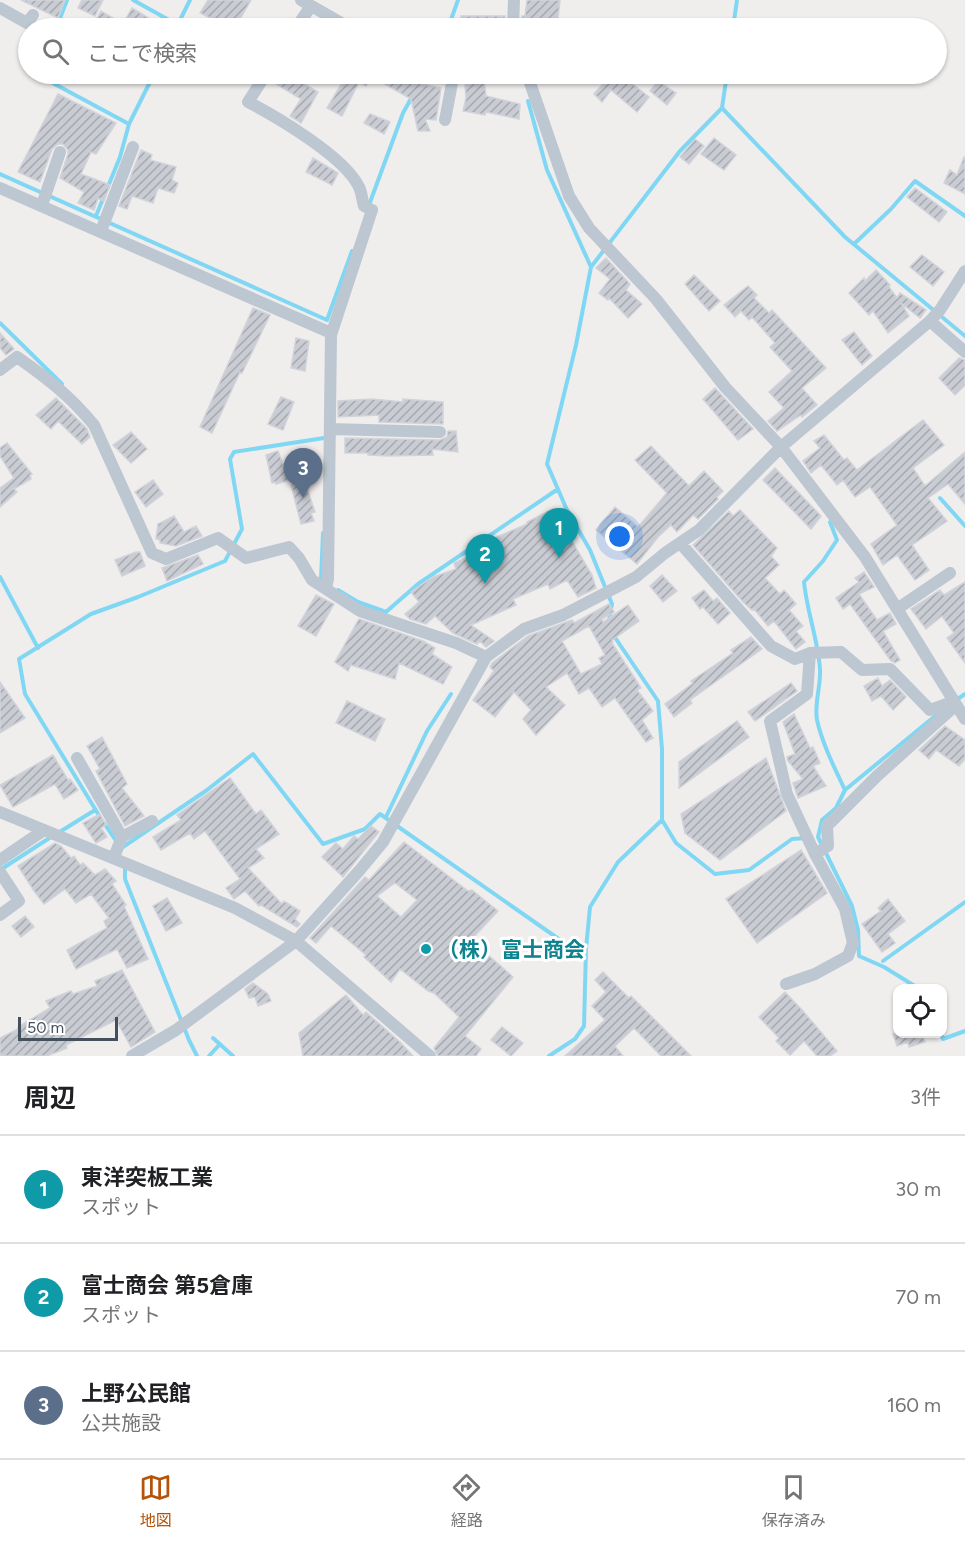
<!DOCTYPE html>
<html lang="ja">
<head>
<meta charset="utf-8">
<style>
  :root { --surface:#fff; --page:#f2f2f2; --text:#202124; --muted:#757577; --line:#e0e0e0; --accent:#b45309 }
  body { margin:0; font-family:Figtree,"Noto Sans JP",sans-serif; background:var(--page); color:var(--text) }
  .controls { position:absolute; right:18px; bottom:18px; display:grid; overflow:hidden; border-radius:12px; box-shadow:0 2px 4px #0004 }
  .controls button { width:54px; height:54px; display:grid; place-items:center; padding:0; border:0; border-bottom:2px solid var(--line); background:var(--surface); color:var(--text); font:30px sans-serif }
  .scale { position:absolute; left:18px; bottom:15px; width:100px; box-sizing:border-box; padding-left:6px; border:3px solid #44505c; border-top:0; font-size:16px; line-height:21px; white-space:nowrap; color:#44505c; -webkit-text-stroke:4px #fff; paint-order:stroke }
  .you { position:absolute; left:620px; top:537px; width:21px; height:21px; margin:-15px; border:4px solid #fff; border-radius:50%; background:#1a73e8; box-shadow:0 0 0 9px #1a73e833 }
  .badge { display:grid; place-items:center; width:39px; height:39px; border-radius:50%; background:var(--accent); color:#fff; font-size:20px; font-weight:700 }
  .pin { position:absolute; translate:-50% -50px; filter:drop-shadow(0 2px 3px #0008) }
  .pin::after { content:''; position:absolute; top:32px; width:21px; height:18px; background:inherit; clip-path:polygon(0 0,100% 0,50% 100%) }
  .list { margin:0; padding:0; list-style:none }
  h2 { display:flex; justify-content:space-between; align-items:center; height:78px; margin:0; padding:0 24px; font-size:26px }
  h2 small { font-size:20px; font-weight:400; color:var(--muted) }
  .list li { display:grid; grid-template-columns:39px 1fr auto; gap:18px; align-items:center; box-sizing:border-box; height:108px; padding:0 24px; border-top:2px solid var(--line) }
  .list b { display:block; font-size:22px; white-space:nowrap }
  .list p { margin:0; font-size:20px; white-space:nowrap; color:var(--muted) }
  .list em { font-size:20px; font-style:normal; color:var(--muted) }
  .icon { flex:none; width:33px; height:33px; fill:none; stroke:currentColor; stroke-width:2; stroke-linecap:round; stroke-linejoin:round }
  .map { position:relative; flex:none; width:965px; height:1056px; overflow:hidden }
  .search { position:absolute; background:var(--surface); box-shadow:0 2px 4px #0004; left:18px; right:18px; top:18px; height:66px; display:flex; align-items:center; gap:15px; box-sizing:border-box; padding:0 21px; border-radius:33px; color:var(--muted); font-size:22px }
  .sheet { height:402px; background:var(--surface) }
  nav { display:flex; justify-content:space-around; align-items:center; box-sizing:border-box; height:84px; border-top:2px solid var(--line); background:var(--surface); font-size:16px; color:var(--muted) }
  nav a { display:grid; justify-items:center; gap:3px }
  nav .on { color:var(--accent) }
  .map>svg:first-child { display:block }
</style>
</head>
<body>
<div class="map">
<svg width="965" height="1056" viewBox="0 0 965 1056">
  <defs>
    <pattern id="building-hatch" width="6" height="6" patternUnits="userSpaceOnUse" patternTransform="scale(1.5)"><rect width="6" height="6" fill="#c9ccd3"/><path d="M-1 1l2-2M0 6l6-6M5 7l2-2" fill="none" stroke="#a5a8ae"/></pattern>
  </defs>
  <rect width="100%" height="100%" fill="#f0eded"/>
  <g fill="none" stroke-linecap="round" stroke-linejoin="round">
    <path stroke="#80d7f3" stroke-width="4" d="M133,0l45,25
      M53,28l6,-7 8,-21
      M176,28l14,-28
      M448,28l10,-28
      M733,28l4,-28
      M44,74l5,7 80,43
      M727,74l-5,34 123,129 120,99
      M418,85l6,-11
      M528,101l19,69 44,97 89,-116 42,-43
      M0,174l327,146 25,-69
      M107,189l13,-32 9,-33 25,-50
      M369,205l34,-92 10,-18
      M96,216l8,-20
      M854,244l37,-35 24,-28 50,35
      M591,267l-15,78 -29,119 20,46 23,40 22,54 -3,17
      M0,323l62,61
      M940,498l25,28
      M830,522l7,18 -14,21 -19,21c3,30 14,58 16,87 1,17 -6,35 -3,51 5,23 18,49 28,70l-9,18 -14,12 -4,17 34,69 6,24 1,26 25,11 34,21
      M323,533l-2,46 3,2
      M0,577l38,71
      M338,590l20,12 28,10 32,-28 140,-95
      M614,636l44,65 4,48v71
      M956,700l9,-6
      M845,790l95,-78
      M100,817l-75,-123 -6,-35 72,-45 47,-17 87,-36 17,-32 -12,-70 4,-7 90,-14
      M386,817l41,-86 24,-37
      M104,823l13,19
      M58,833l37,-23
      M123,847l84,-57 46,-36 70,90 42,-15 15,-15 206,144
      M125,867v12l64,161 8,16
      M0,870l51,-33
      M883,961l82,-59
      M941,1034l2,5 22,-8
      M213,1038l20,18
      M209,1056l11,-12
      M549,1056l26,-17 9,-13 2,-77 4,-42 28,-45 44,-42 14,23 39,31 34,-4 43,-31 14,-1"/>
  </g>
  <path fill="url(#building-hatch)" stroke="#d1d3da" stroke-width="1.5" fill-rule="evenodd" d="M21,0h44l-7,18z
    M82,0h21l-8,16 -17,-8z
    M208,0h43l-11,19 16,9h-26l-30,-15z
    M527,0h33l-3,28h-36l1,-12h3z
    M132,8l20,12 -4,8h-57l10,-17 22,13z
    M461,16h44v12h-43z
    M274,74h14l30,18 -17,31 -11,-7 11,-17 -30,-18z
    M342,74h59l17,9 23,5 -5,32 -11,-1 5,12h-12l-7,-32 -40,-23 -5,10 -7,-4 -17,34 -15,-8 19,-32z
    M616,74h4l29,23 -12,15 -26,-22 -9,12 -8,-8 14,-16 4,4z
    M484,81l2,15 34,8 -1,15 -33,-7 -1,3 -22,-4 3,-13 -1,-13z
    M658,81l18,12 -9,12 -17,-14z
    M58,94l58,29 -20,31 -5,-2 -10,22 29,11 -6,16 -6,-3 -4,12 -16,-7 6,-11 -24,-14 8,-24v-4l-5,-6h-5l-6,5 -12,33 -22,-10z
    M370,114l20,8 -6,12 -20,-11z
    M714,138l22,17 -12,15 -23,-16z
    M695,139l9,7 -15,18 -9,-7z
    M141,150l11,5 -2,5 26,7 -4,13 6,3 -4,10 -16,-5 -5,15 -21,-7 -5,13 -8,-3z
    M964,157l1,1v36l-21,-11 6,-13 7,5z
    M313,158l25,15 -6,12 -26,-13z
    M915,188l32,24 -8,10 -32,-25z
    M922,255l22,17 -11,14 -23,-19z
    M606,258l24,26 -4,6 16,14 -14,14 -19,-20 -1,2 -9,-7 11,-14 -14,-11z
    M876,270l14,15 -1,2 8,11 3,-5 26,17 -6,8 -19,-15 8,13 -21,17 -15,-22 -4,4 -20,-22 15,-15 1,3z
    M694,275l26,26 -11,10 -24,-27z
    M748,286l9,9 -3,3 15,15 3,-3 54,58 -24,20 15,17 -15,12 -1,-2 -24,16 -9,-10 16,-13 -15,-16 23,-21 -22,-24 5,-4 -23,-26 -3,3 -8,-9 -6,6 -11,-12z
    M253,308l17,7 -28,58 -2,-1 -28,61 -12,-6z
    M854,332l18,24 -10,9 -20,-25z
    M0,333l14,16 -8,6 -6,-7z
    M296,338l13,3 -4,30 -14,-3z
    M959,358l6,2v25l-10,10 -16,-17z
    M715,388l38,41 -15,11 -35,-41z
    M281,397l13,5 -11,28 -15,-6z
    M56,398l31,31 3,8 -8,7 -24,-23 -7,8 -15,-14z
    M372,399l31,3v-3l40,3v22l-64,-2v-7l-41,2v-16z
    M923,420l21,25 -31,23 12,18 40,-34v52l-17,-20 -20,14 19,23 -35,24 17,25 -14,10 -18,-25 -14,10 -12,-21 26,-19 -27,-38 -15,10 -12,-17 -6,5 -16,-20 -10,8 -8,-12 17,-13 -6,-7 10,-6 20,25 3,-2 10,12z
    M448,431h8l2,21 -26,-3 1,6 -44,1 -21,-1v-2h-23v-15l95,2 7,-3z
    M131,432l16,17 -16,14 -18,-18z
    M7,443l25,31 -2,1 1,4 -17,10 3,3 -17,15v-19l14,-10 -14,-22v-8z
    M651,446l38,40 15,-15 19,20 -6,6 1,2 -20,20 -5,-4 -16,17 -6,-7 -13,12 -21,27 -41,-34 19,-23 23,20 29,-34 -32,-33z
    M278,451l11,29 -13,4 -1,-2 -3,1 -6,-28z
    M775,468l46,48 -10,13 -48,-49z
    M153,480l10,14 -17,13 -11,-15z
    M305,482l10,30 -4,1 3,8 -13,3 -10,-39z
    M553,509l39,66 4,13 -18,9 -11,-17 -17,9 -2,-5 -35,15 3,6 -45,20 23,16 -8,6 -6,-6 -3,3 -24,-11 -18,-17 -9,8 -16,-5 -5,-5 14,-12 -8,-10 22,-15 23,-8 -2,-6 46,-19 -3,-7 30,-13v-2z
    M740,510l37,38 -6,8 8,9 -14,13 15,16 4,-4 12,14 -7,6 14,16 -7,5 9,11 -9,7 -22,-28 -6,5 -14,-17 -2,1 -9,-8 -50,-57 36,-34 4,5z
    M174,516l10,16 12,-6 6,10 -26,10 -16,-3v-3l-4,-1 2,-15z
    M136,552h4l5,14 -23,10 -7,-16z
    M198,555l5,9 -36,17 -5,-13z
    M864,572l10,15 -15,7 18,26 13,-7 6,11 -13,7 17,29 -5,3 -4,-2 -41,-57 -7,5 -7,-11 23,-16 -4,-4z
    M662,575l15,16 -14,11 -13,-16z
    M965,582v81l-18,-25 7,-5 -12,-17 -16,13 -15,-20 29,-19 4,5z
    M704,590l9,11 4,-3 13,15 -12,11 -15,-17 -3,2 -8,-11z
    M316,595l18,9 -18,32 -18,-10z
    M609,604l5,8 -12,7 1,3 25,-17 11,16 -27,19 1,2 -1,1 29,45 -4,2 16,21 -11,9 11,18 -7,4 -31,-44 -13,9 -13,-19 -10,6 -12,-21 -21,14 19,18 -29,30 -13,-16 8,-9 -17,-18 -19,25 -22,-17 21,-29 -4,-4 2,-4 36,-27 44,-16 2,3zM589,626l16,29 -6,3 3,6 -21,10 -19,-33z
    M359,619l64,22 12,7 -3,6 20,13 -9,17 -44,-21 -4,16 -44,-14 -3,6 -13,-9z
    M751,637l11,12 -72,51 2,3 -18,14 -9,-13 28,-21 -2,-2 42,-28 -2,-3z
    M878,678l4,8 8,-6 16,17 -13,13 -12,-14 -9,5 -8,-15z
    M0,682l25,36 -25,15z
    M791,683l6,8 -42,30 -7,-9z
    M347,701l38,18 -10,22 -39,-18z
    M794,714l16,34 3,-1 7,16 -7,3 13,20 -28,12 -5,-15 10,-4 -15,-18 -1,-4 8,-3 -12,-32z
    M737,721l12,16 -70,51v-26z
    M945,726l20,14v19l-6,7 -23,-16 -7,9 -10,-9z
    M102,737l25,47 -5,4 22,28 -19,10 -29,-55 4,-2 -13,-23z
    M53,755l15,25 2,-1 8,11 -14,9 -9,-15 -42,23 -13,-22z
    M766,758l20,53 -66,49 -35,-27 -4,-19z
    M230,778l26,36 5,-4 18,24 -23,15 8,9 -16,10 34,36 2,-3 16,10 -5,8 5,5 -3,3 -36,-22 -2,1 -14,-15 -11,8 -8,-11 14,-9 -35,-48 -11,8 -4,-6 -29,17 -8,-13 28,-17 -4,-5z
    M100,814l6,11 -5,3 6,9 -11,6 -13,-20z
    M371,826l8,6 -36,45 -21,-20 14,-14 7,6 11,-13 4,3z
    M404,842l64,49 4,-1 26,21 -27,29 42,37 -48,59 16,13 -5,7h-38l-4,-8 25,-31 -25,-24 -6,-2 -28,-22 -9,13 -27,-25 2,-2 -35,-29 -15,17 -6,-5 55,-61 4,3zM395,883l22,17 -16,17 -24,-21z
    M55,843l6,3 10,12 3,-2 6,9 3,-2 12,12 10,-6 11,12 -4,3 14,21 -2,1 24,53 -21,9 -10,-19 -41,20 -9,-19 40,-22 -3,-7 5,-3 -18,-24 -15,9 -11,-14 -21,15 -10,-13 -16,-25z
    M801,850l26,43 -70,50 -31,-44z
    M167,898l15,25 -16,8 -13,-25z
    M888,899l17,22 -17,13 7,9 -13,9 -20,-28 19,-13 -3,-3z
    M25,916l9,11 -13,10 -9,-11z
    M122,970l33,62 -24,15 -15,-27 -50,25 1,3 -20,8h-47v-18l18,-9v-2l32,-19 -4,-7 25,-10 2,3 24,-8 -2,-5z
    M603,972l26,26 2,-2 60,60h-30l-27,-28 -19,18 8,10h-58l40,-36 -13,-14 14,-14 -11,-12z
    M253,983l15,11 3,7 -13,5 -3,-9 -6,1 -4,-9z
    M785,992l18,19 34,40 -7,5h-13l-13,-15 -14,14 -14,-14 3,-3 -20,-21z
    M346,995l17,20 3,-3 34,30 13,14h-110l-4,-23z
    M502,1027l21,16 -12,13 -20,-16z
    M893,1034h34l1,2 -5,1 2,5 -16,5 -1,-5 -11,4z"/>
  <g fill="none" stroke-linecap="round" stroke-linejoin="round">
    <path stroke="#bcc7d1" stroke-width="12" d="M301,0l49,28
      M0,8l27,15 6,-8
      M296,28l15,-22
      M513,28l1,-28
      M266,74l-18,28c29,15 97,55 111,85 3,6 3,13 5,19l8,4 -41,125
      M438,74l15,4 28,-4
      M527,74l42,122 20,32 67,71 69,88 56,60 84,110 100,162
      M445,120l8,-42
      M0,188l331,145 -3,246 -2,9
      M42,205l18,-53
      M101,231l32,-84
      M930,321l35,31
      M0,370l17,-13c30,21 53,39 77,68l58,128 14,6 52,-21 28,20 43,-11 10,11 13,22 48,31 96,32 30,14
      M330,429l110,3
      M681,544l90,102 24,13 15,-6 31,-1 21,18 28,-1 40,41 24,-9
      M897,609l53,-36
      M810,653l-3,41 -37,27 17,73 28,60
      M77,758l45,79 -8,20
      M0,812l235,96 61,33 134,115
      M122,837l30,-16
      M0,860l44,-30
      M0,872l19,29 -19,14
      M786,984l29,-10 33,-18 5,-13 -8,-34 -30,-55 13,-8 -1,-20 50,-50 79,-71
      M132,1056l44,-26 120,-89 63,-70 24,-29 103,-185 38,-28 39,-14 73,-38 29,-24 34,-23 82,-83 149,-126 10,-11 25,-39"/>
  </g>
  <circle fill="#0f9aa8" stroke="#fff" stroke-width="2" cx="426" cy="949" r="6"/>
  <g text-anchor="middle" dominant-baseline="central" stroke-width="6" stroke-linejoin="round" paint-order="stroke">
    <g font-size="21" font-weight="bold" fill="#0d838f" stroke="#fff" text-anchor="start">
      <text x="438" y="949">（株）富士商会</text>
    </g>
  </g>
</svg>
<div class="controls">
<button><svg class="icon" aria-label="locate" viewBox="0 0 24 24"><circle cx="12" cy="12" r="6"/><path d="M12 2v4M12 18v4M2 12h4M18 12h4"/></svg></button>
</div>
<div class="scale">50 m</div>
<div class="you"></div>
<div class="pin badge" style="left:559px;top:558px;background:#0f9aa8">1</div>
<div class="pin badge" style="left:485px;top:584px;background:#0f9aa8">2</div>
<div class="pin badge" style="left:303px;top:498px;background:#5c6f8a">3</div>
<div class="search"><svg class="icon" aria-label="search" viewBox="0 0 24 24"><circle cx="10" cy="10" r="6"/><path d="M15 15l6 6"/></svg>ここで検索</div>
</div>
<section class="sheet">
<h2>周辺<small>3件</small></h2>
<ul class="list">
<li><span class="badge" style="background:#0f9aa8">1</span><div><b>東洋突板工業</b><p>スポット</p></div><em>30 m</em></li>
<li><span class="badge" style="background:#0f9aa8">2</span><div><b>富士商会 第5倉庫</b><p>スポット</p></div><em>70 m</em></li>
<li><span class="badge" style="background:#5c6f8a">3</span><div><b>上野公民館</b><p>公共施設</p></div><em>160 m</em></li>
</ul>
</section>
<nav>
<a class="on"><svg class="icon" aria-label="map" viewBox="0 0 24 24"><path d="M3 6l6-2 6 2 6-2v14l-6 2-6-2-6 2zM9 4v14M15 6v14"/></svg>地図</a>
<a><svg class="icon" aria-label="directions" viewBox="0 0 24 24"><path d="M12 3l9 9-9 9-9-9zM9 14v-3h6M13 9l2 2-2 2"/></svg>経路</a>
<a><svg class="icon" aria-label="saved" viewBox="0 0 24 24"><path d="M7 4h10v16l-5-4-5 4z"/></svg>保存済み</a>
</nav>
</body>
</html>
